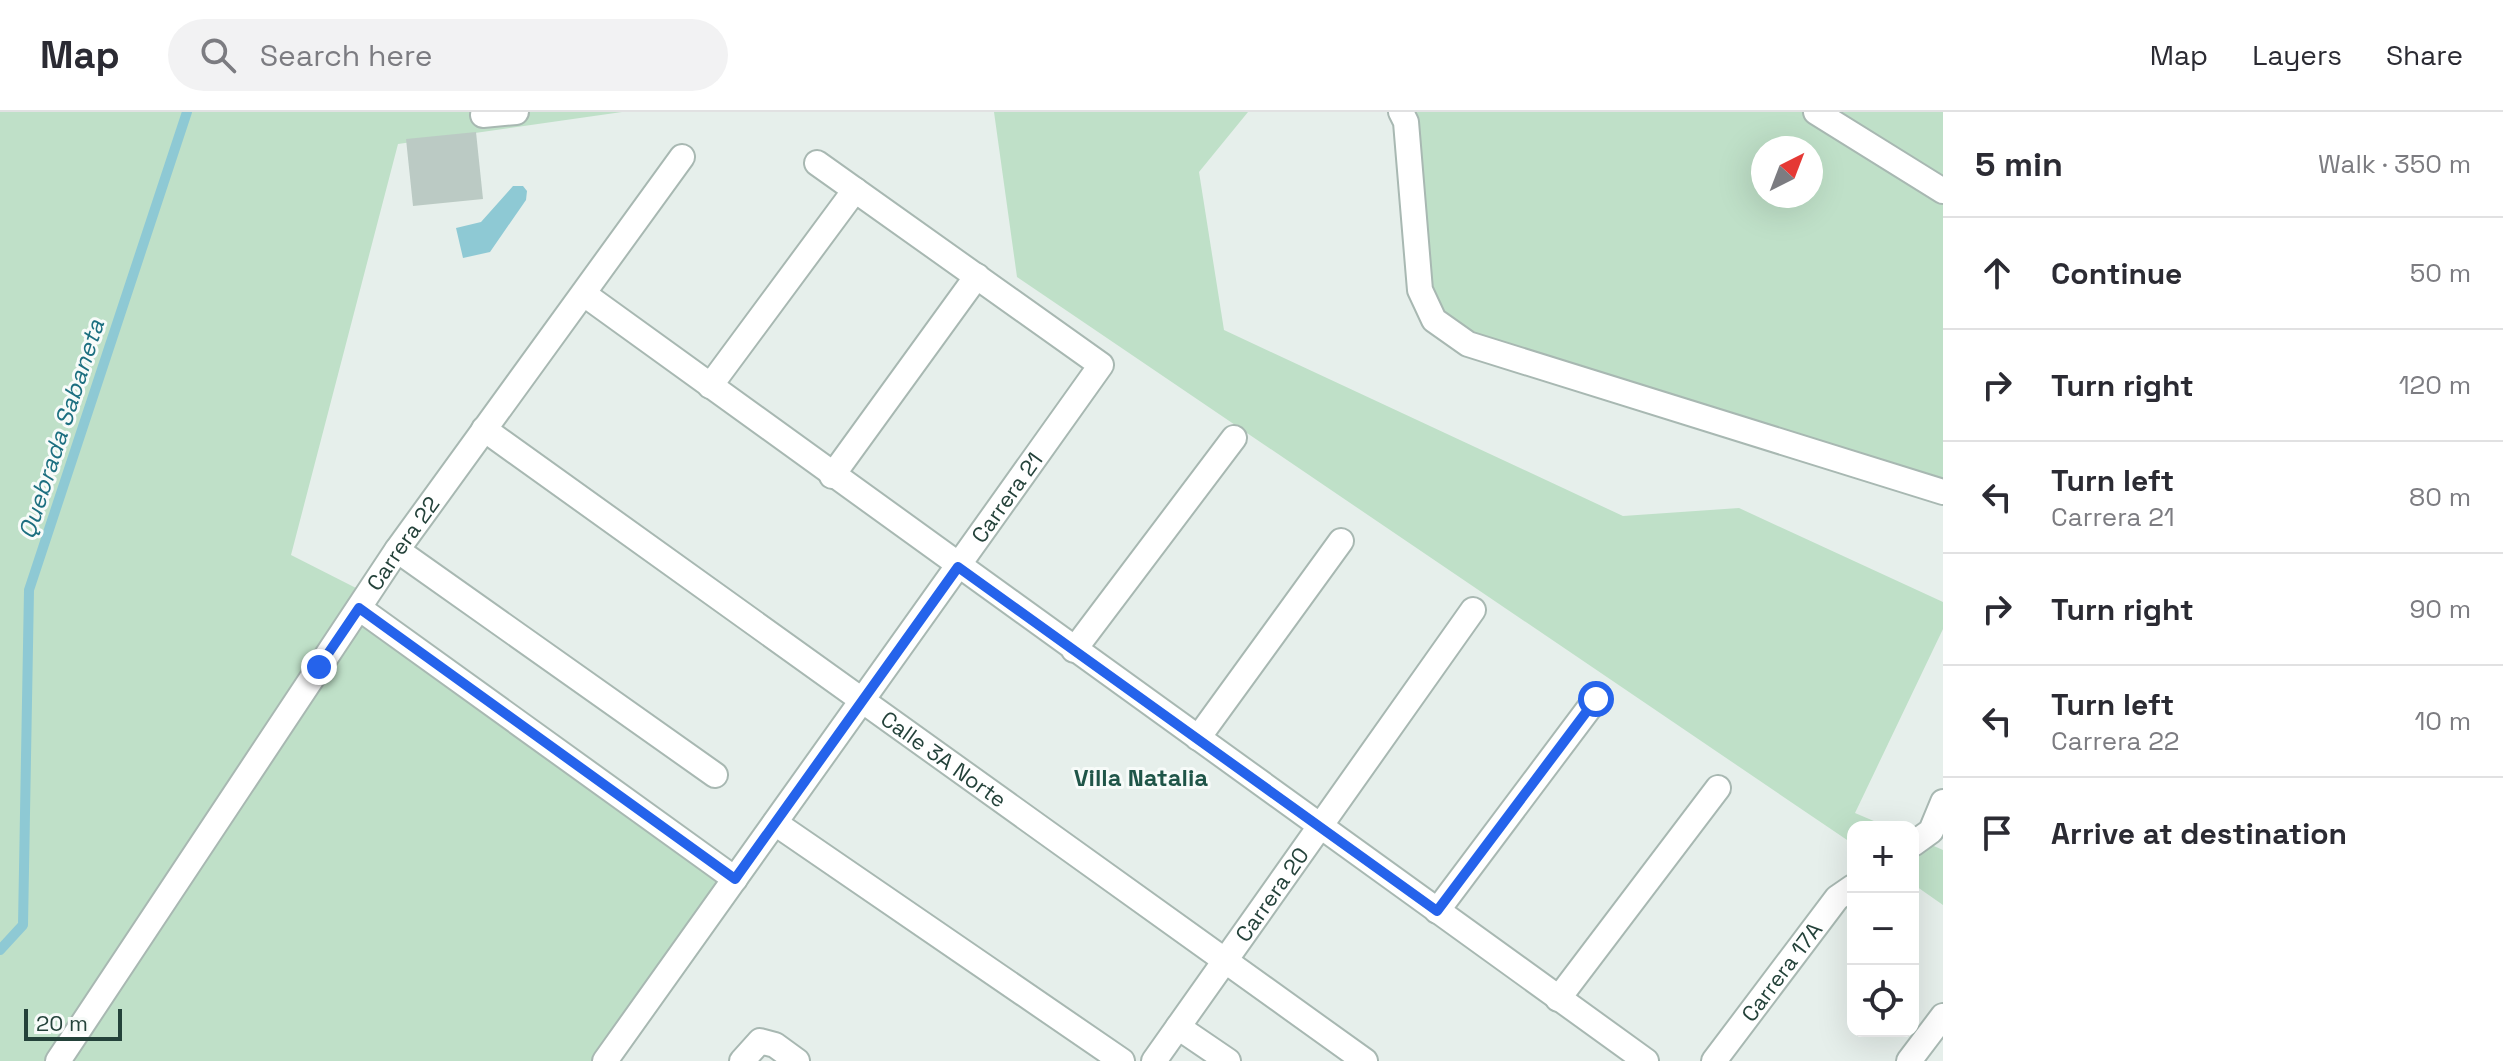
<!DOCTYPE html>
<html lang="en">
<head>
<meta charset="utf-8">
<style>
  :root { --surface:#fff; --page:#f2f2f3; --text:#2b2b33; --muted:#7c7c81; --line:#e1e1e2 }
  body { margin:0; font-family:"Space Grotesk",sans-serif; background:var(--page); color:var(--text) }
  .controls { position:absolute; right:24px; bottom:24px; display:grid; overflow:hidden; border-radius:16px; box-shadow:0 8px 32px #0002 }
  .controls button { width:72px; height:72px; display:grid; place-items:center; padding:0; border:0; border-bottom:2px solid var(--line); background:var(--surface); color:var(--text); font:40px sans-serif }
  .compass { position:absolute; left:1751px; top:24px; width:72px; height:72px; border-radius:50%; background:var(--surface); box-shadow:0 8px 32px #0002; rotate:42deg }
  .scale { position:absolute; left:24px; bottom:20px; width:98px; box-sizing:border-box; padding-left:8px; border:4px solid #24423a; border-top:0; font-size:22px; line-height:28px; white-space:nowrap; color:#24423a; -webkit-text-stroke:6px #f7fbf9; paint-order:stroke }
  .stop { position:absolute; width:24px; height:24px; margin:-18px; border:6px solid #2563eb; border-radius:50%; background:#fff }
  .stop.end { background:#2563eb; border-color:#fff; box-shadow:0 2px 8px #0008 }
  .list { margin:0; padding:0; list-style:none }
  h2 { display:flex; justify-content:space-between; align-items:center; height:104px; margin:0; padding:0 32px; font-size:34px }
  h2 small { font-size:26px; font-weight:400; color:var(--muted) }
  .list li { display:grid; grid-template-columns:52px 1fr auto; gap:24px; align-items:center; box-sizing:border-box; height:112px; padding:0 32px; border-top:2px solid var(--line) }
  .list b { display:block; font-size:30px; white-space:nowrap }
  .list p { margin:0; font-size:26px; white-space:nowrap; color:var(--muted) }
  .list em { font-size:26px; font-style:normal; color:var(--muted) }
  .icon { flex:none; width:44px; height:44px; fill:none; stroke:currentColor; stroke-width:2; stroke-linecap:round; stroke-linejoin:round }
  .map { position:relative; flex:none; width:1943px; height:949px; overflow:hidden }
  header { display:flex; align-items:center; gap:48px; box-sizing:border-box; height:112px; padding:0 40px; background:var(--surface); border-bottom:2px solid var(--line) }
  header strong { font-size:38px }
  nav { display:flex; gap:44px; margin-inline-start:auto; font-size:28px }
  .search { width:560px; height:72px; background:var(--page); display:flex; align-items:center; gap:20px; box-sizing:border-box; padding:0 28px; border-radius:44px; color:var(--muted); font-size:30px }
  main { display:flex }
  aside { flex:1; background:var(--surface) }
  .map>svg:first-child { display:block }
</style>
</head>
<body>
<header>
<strong>Map</strong>
<div class="search"><svg class="icon" aria-label="search" viewBox="0 0 24 24"><circle cx="10" cy="10" r="6"/><path d="M15 15l6 6"/></svg>Search here</div>
<nav><a>Map</a><a>Layers</a><a>Share</a></nav>
</header>
<main>
<div class="map">
<svg width="1943" height="949" viewBox="0 0 1943 949">
  <rect width="100%" height="100%" fill="#e6efeb"/>
  <path fill="#bfe0c8" fill-rule="evenodd" d="M0,0h622l-224,32 -107,411 65,33 -312,473h-44z
    M994,0h254l-49,60 25,158 399,186 116,-8 204,94v27l-88,184 33,14h-35v17l-836,-567z
    M1412,0h531v366l-470,-144 -29,-21 -12,-28 -14,-161zM1763,36h48v48h-48z
    M359,496l376,271 -130,182h-547z
    M1913,725l30,13v55l-30,-21z"/>
  <path fill="#8ec9d4" d="M513,74h10l4,5 -1,9 -36,52 -27,6 -7,-30 25,-6z"/>
  <g fill="none" stroke-linecap="round" stroke-linejoin="round">
    <path stroke="#8ec9d4" stroke-width="10" d="M0,838l23,-25 6,-335 158,-478"/>
  </g>
  <path fill="#bbcac4" d="M476,20l7,67 -70,7 -7,-67z"/>
  <g fill="none" stroke-linecap="round" stroke-linejoin="round">
    <defs>
      <g id="minor">
        <path d="M1401,0l5,10 14,168 14,30 34,24 475,148"/>
        <path d="M1816,0l127,79"/>
        <path d="M483,3l33,-3"/>
        <path d="M584,182l1062,767"/>
        <path d="M710,274l145,-196"/>
        <path id="s1" d="M484,317l881,632"/>
        <path d="M832,364l145,-200"/>
        <path d="M397,438l318,225"/>
        <path d="M359,496l376,271"/>
        <path d="M1074,538l160,-212"/>
        <path d="M1198,626l143,-197"/>
        <path d="M775,711l347,238"/>
        <path d="M1913,732l18,-13 12,-29"/>
        <path d="M1437,799l159,-212"/>
        <path d="M1558,887l160,-211"/>
        <path d="M1178,915l50,34"/>
        <path id="s2" d="M58,949l339,-511 285,-393"/>
        <path id="s3" d="M605,949l496,-696 -284,-202"/>
        <path d="M742,949l18,-20 15,4 22,16"/>
        <path id="s4" d="M1154,949l319,-451"/>
        <path id="s5" d="M1714,949l123,-163 16,-11"/>
        <path d="M1909,949l34,-45"/>
      </g>
    </defs>
    <use href="#minor" stroke="#a8b8b2" stroke-width="28"/>
    <use href="#minor" stroke="#fff" stroke-width="24"/>
  </g>
  <g fill="none" stroke-linecap="round" stroke-linejoin="round">
    <path stroke="#2563eb" stroke-width="10" d="M319,555l40,-59 376,271 223,-312 479,344 159,-212"/>
  </g>
  <g text-anchor="middle" dominant-baseline="central" stroke-width="6" stroke-linejoin="round" paint-order="stroke">
    <g font-size="22" fill="#24423a" stroke="#f7fbf9">
      <text stroke="none"><textPath href="#s3" startOffset="692">Carrera 21</textPath></text>
      <text stroke="none"><textPath href="#s2" startOffset="622">Carrera 22</textPath></text>
      <text stroke="none"><textPath href="#s1" startOffset="566">Calle 3A Norte</textPath></text>
      <text stroke="none"><textPath href="#s4" startOffset="204">Carrera 20</textPath></text>
      <text stroke="none"><textPath href="#s5" startOffset="112">Carrera 17A</textPath></text>
    </g>
    <g font-size="24" font-style="italic" fill="#1c6f80" stroke="#f7fbf9">
      <text transform="translate(61 317) rotate(-72)">Quebrada Sabaneta</text>
    </g>
    <g font-size="24" font-weight="bold" fill="#1f5548" stroke="#f7fbf9">
      <text x="1141" y="665">Villa Natalia</text>
    </g>
  </g>
</svg>
<div class="controls">
<button>+</button>
<button>−</button>
<button><svg class="icon" aria-label="locate" viewBox="0 0 24 24"><circle cx="12" cy="12" r="6"/><path d="M12 2v4M12 18v4M2 12h4M18 12h4"/></svg></button>
</div>
<svg class="compass" viewBox="-18 -18 36 36"><path d="M0-13l5 13h-10z" fill="#e53935"/><path d="M0 13l5-13h-10z" fill="#7c7c81"/></svg>
<div class="scale">20 m</div>
<div class="stop" style="left:1596px;top:587px"></div>
<div class="stop end" style="left:319px;top:555px"></div>
</div>
<aside>
<h2>5 min<small>Walk · 350 m</small></h2>
<ul class="list">
<li><svg class="icon" aria-label="ahead" viewBox="0 0 24 24"><path d="M12 20V5M6 11l6-6 6 6"/></svg><div><b>Continue</b></div><em>50 m</em></li>
<li><svg class="icon" aria-label="right" viewBox="0 0 24 24"><path d="M7 20v-9h11M14 6l5 5-5 5"/></svg><div><b>Turn right</b></div><em>120 m</em></li>
<li><svg class="icon" aria-label="left" viewBox="0 0 24 24"><path d="M17 20v-9H6M10 6l-5 5 5 5"/></svg><div><b>Turn left</b><p>Carrera 21</p></div><em>80 m</em></li>
<li><svg class="icon" aria-label="right" viewBox="0 0 24 24"><path d="M7 20v-9h11M14 6l5 5-5 5"/></svg><div><b>Turn right</b></div><em>90 m</em></li>
<li><svg class="icon" aria-label="left" viewBox="0 0 24 24"><path d="M17 20v-9H6M10 6l-5 5 5 5"/></svg><div><b>Turn left</b><p>Carrera 22</p></div><em>10 m</em></li>
<li><svg class="icon" aria-label="arrive" viewBox="0 0 24 24"><path d="M6 21V4h12l-3 4 3 4H6"/></svg><div><b>Arrive at destination</b></div></li>
</ul>
</aside>
</main>
</body>
</html>
